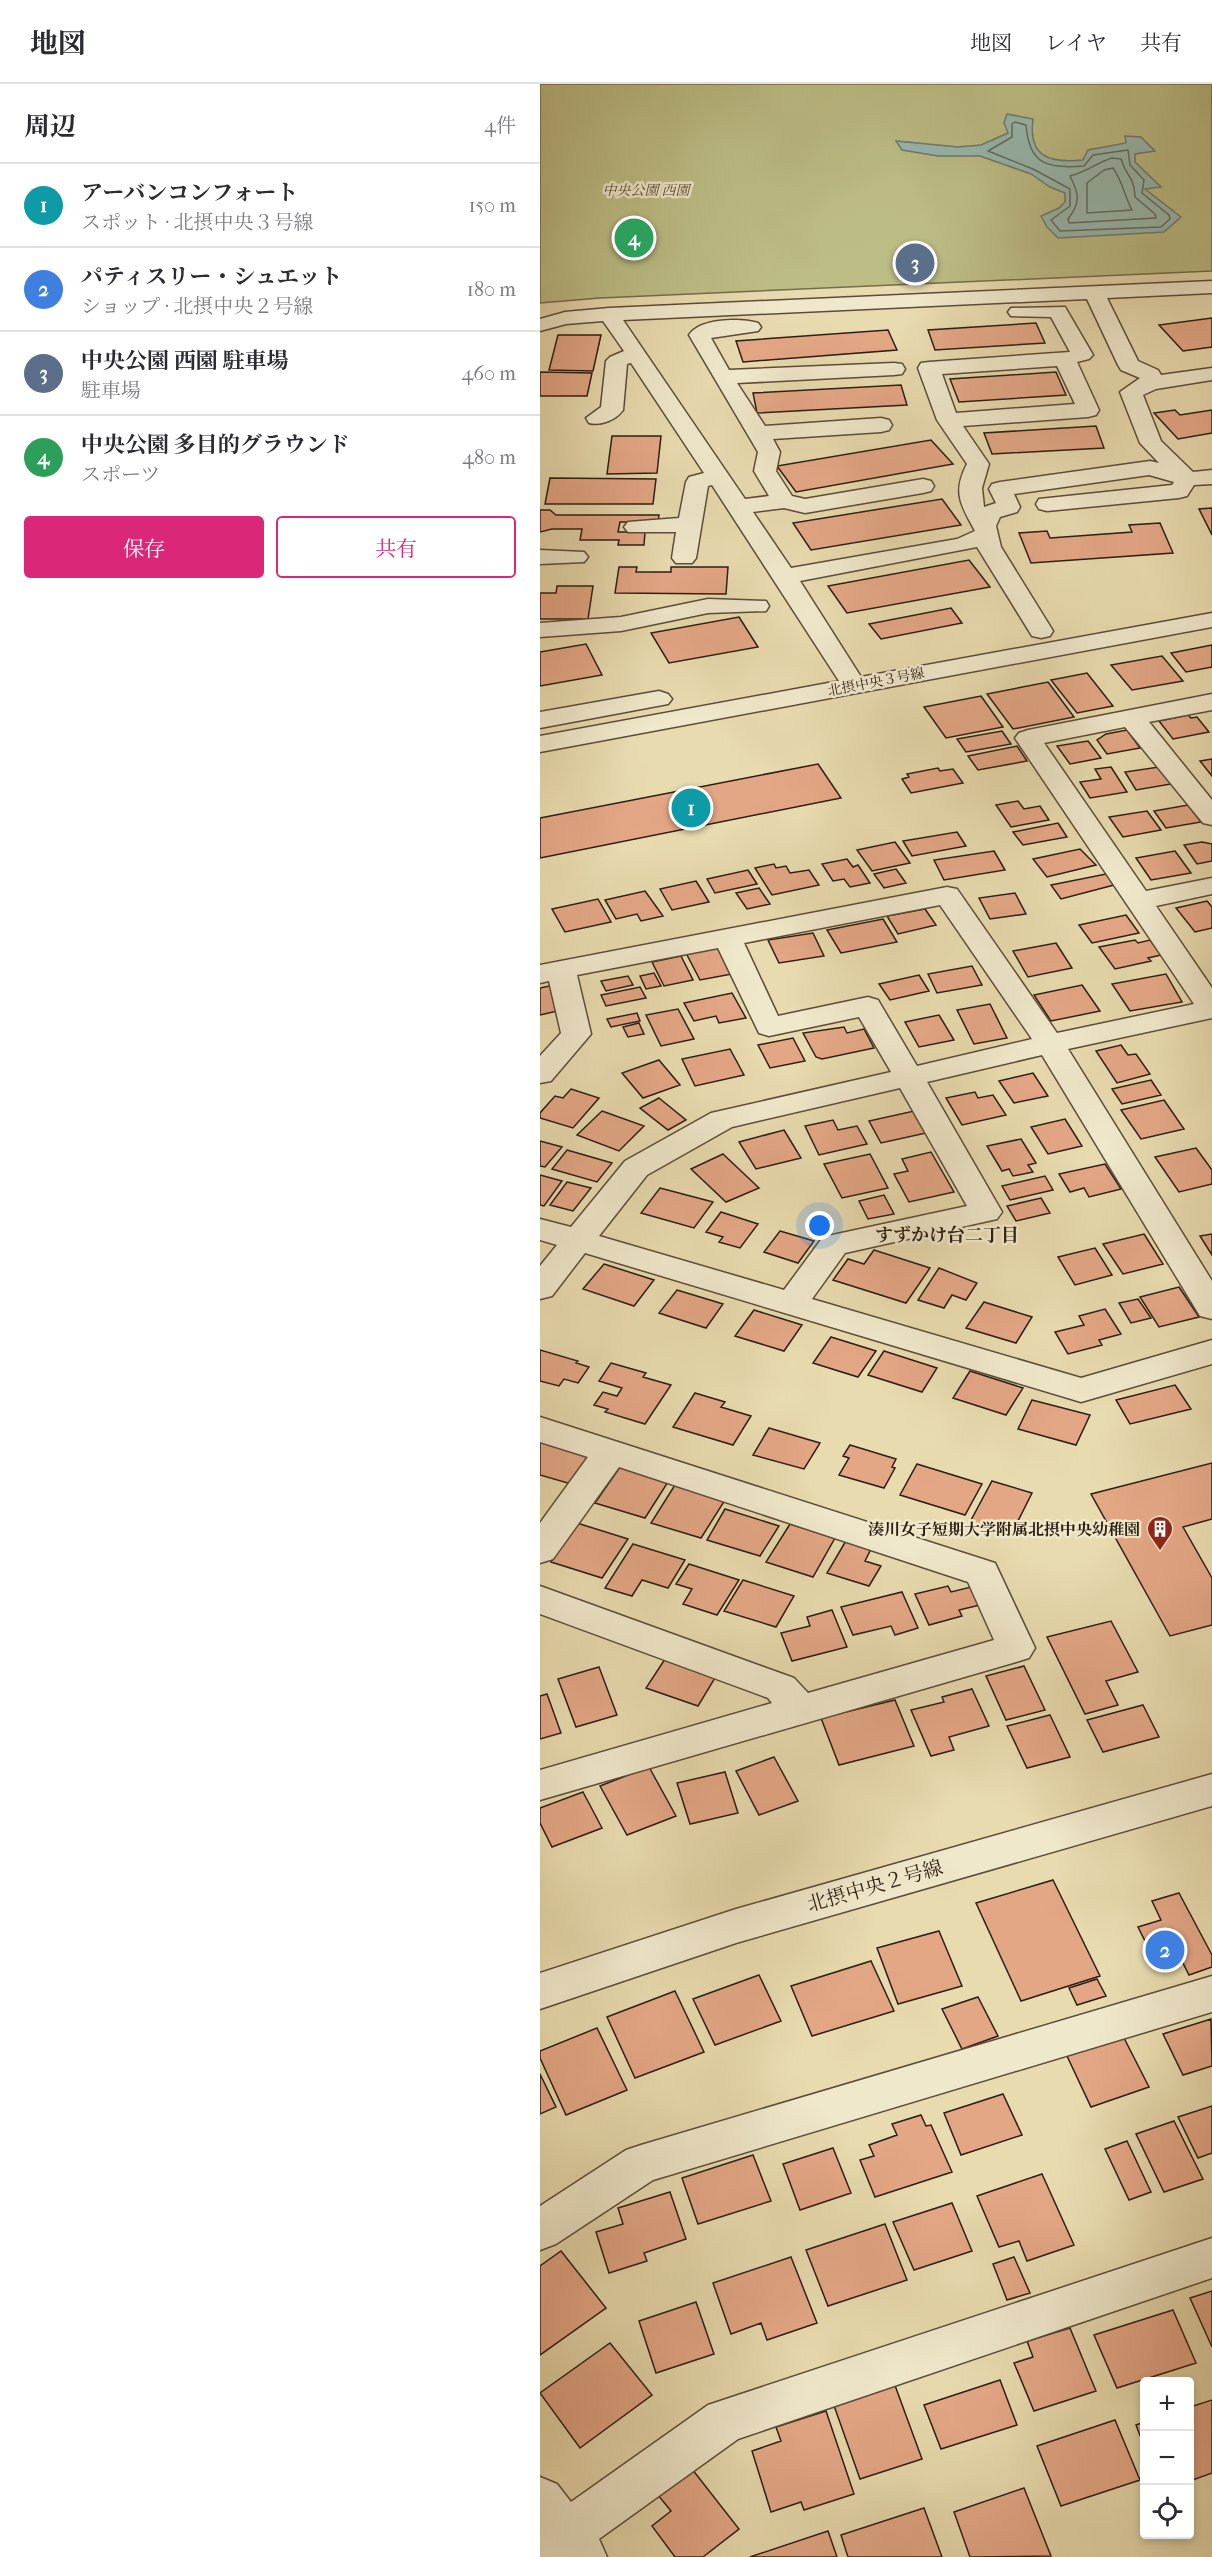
<!DOCTYPE html>
<html lang="ja">
<head>
<meta charset="utf-8">
<style>
  :root { --surface:#fff; --page:#f2f2f3; --text:#2b2b33; --muted:#7c7c81; --line:#e1e1e2; --accent:#db2777 }
  body { margin:0; font-family:"IM FELL French Canon","Noto Serif JP",serif; background:var(--page); color:var(--text) }
  .controls { position:absolute; right:18px; bottom:18px; display:grid; overflow:hidden; border-radius:6px; box-shadow:0 3px 9px #0003 }
  .controls button { width:54px; height:54px; display:grid; place-items:center; padding:0; border:0; border-bottom:2px solid var(--line); background:var(--surface); color:var(--text); font:30px sans-serif }
  .you { position:absolute; left:280px; top:1142px; width:21px; height:21px; margin:-15px; border:4px solid #fff; border-radius:50%; background:#1a73e8; box-shadow:0 0 0 9px #1a73e833 }
  .badge { display:grid; place-items:center; width:39px; height:39px; border-radius:50%; background:var(--accent); color:#fff; font-size:20px; font-weight:700 }
  .pin { position:absolute; translate:-50% -50%; border:3px solid #fff; box-shadow:0 2px 6px #0006 }
  .list { margin:0; padding:0; list-style:none }
  h2 { display:flex; justify-content:space-between; align-items:center; height:78px; margin:0; padding:0 24px; font-size:26px }
  h2 small { font-size:20px; font-weight:400; color:var(--muted) }
  .list li { display:grid; grid-template-columns:39px 1fr auto; gap:18px; align-items:center; box-sizing:border-box; height:84px; padding:0 24px; border-top:2px solid var(--line) }
  .list b { display:block; font-size:22px; white-space:nowrap }
  .list p { margin:0; font-size:20px; white-space:nowrap; color:var(--muted) }
  .list em { font-size:20px; font-style:normal; color:var(--muted) }
  .actions { display:flex; gap:12px; padding:18px 24px }
  .actions a { flex:1; padding:14px 0; border:2px solid var(--accent); border-radius:6px; text-align:center; font-size:21px; color:var(--accent) }
  .actions .main { background:var(--accent); color:#fff }
  .icon { flex:none; width:33px; height:33px; fill:none; stroke:currentColor; stroke-width:2; stroke-linecap:round; stroke-linejoin:round }
  .map { position:relative; flex:none; width:672px; height:2473px; overflow:hidden }
  header { display:flex; align-items:center; gap:36px; box-sizing:border-box; height:84px; padding:0 30px; background:var(--surface); border-bottom:2px solid var(--line) }
  header strong { font-size:28px }
  nav { display:flex; gap:33px; margin-inline-start:auto; font-size:21px }
  main { display:flex }
  aside { flex:1; background:var(--surface) }
  .map>svg:first-child { display:block }
</style>
</head>
<body>
<header>
<strong>地図</strong>
<nav><a>地図</a><a>レイヤ</a><a>共有</a></nav>
</header>
<main>
<aside>
<h2>周辺<small>4件</small></h2>
<ul class="list">
<li><span class="badge" style="background:#0f9aa8">1</span><div><b>アーバンコンフォート</b><p>スポット · 北摂中央３号線</p></div><em>150 m</em></li>
<li><span class="badge" style="background:#3f7fe0">2</span><div><b>パティスリー・シュエット</b><p>ショップ · 北摂中央２号線</p></div><em>180 m</em></li>
<li><span class="badge" style="background:#5c6f8a">3</span><div><b>中央公園 西園 駐車場</b><p>駐車場</p></div><em>460 m</em></li>
<li><span class="badge" style="background:#2e9e5b">4</span><div><b>中央公園 多目的グラウンド</b><p>スポーツ</p></div><em>480 m</em></li>
</ul>
<div class="actions"><a class="main">保存</a><a>共有</a></div>
</aside>
<div class="map">
<svg width="672" height="2473" viewBox="0 0 672 2473">
  <rect width="100%" height="100%" fill="#e8dbaf"/>
  <filter id="stains"><feTurbulence type="fractalNoise" baseFrequency=".00333" numOctaves="4"/><feColorMatrix values="0 0 0 0 .2 0 0 0 0 .09 0 0 0 0 .02 0 0 0 .5 -.17"/></filter>
  <radialGradient id="worn" r=".72"><stop offset=".6" stop-color="#630" stop-opacity="0"/><stop offset="1" stop-color="#630" stop-opacity=".3"/></radialGradient>
  <path fill="#bdbe86" stroke="#746e4c" stroke-width="1.5" d="M0,0h672v187l-612,27 -60,5z"/>
  <path fill="#98bab1" stroke="#6d7c71" stroke-width="1.5" d="M467,30l26,5c-5,39 17,44 50,41l5,-10 38,-7 -1,-7 16,1 14,14 -20,3v8l26,25 -16,2 36,28 -17,15 -106,6 -11,-11 -6,-11 18,-8 6,-6v-9l-15,-6 -19,-13 -51,-18h-42l-36,-6 -6,-9 62,6 23,-2 27,-12 -4,-10z"/>
  <g fill="none" stroke-linecap="round" stroke-linejoin="round">
    <path stroke="#626c62" stroke-width="1.5" d="M475,38l11,3c3,40 22,44 58,41l9,-11 35,-5 2,15 14,15 -2,13 27,22 1,4 -9,8 -101,4 -9,-11 19,-14v-17l-37,-20 -45,-18 24,-14v-13z
      M572,74l9,1c5,18 13,16 14,38l20,17 1,4 -87,5 -1,-4c13,-17 11,-25 2,-43 17,-4 26,-13 42,-18z
      M573,84c10,14 11,27 19,42l-45,3v-30l17,-13z"/>
  </g>
  <path fill="#e4a786" stroke="#2c1e12" stroke-width="1.5" d="M672,234v29l-29,4 -24,-26z
    M496,239l9,20 -110,7 -7,-20z
    M348,246l9,20 -154,12 -7,-21z
    M18,251h43l-8,36 -44,-1z
    M0,288l52,1 -5,23h-47z
    M516,288l10,23 -107,7 -9,-23z
    M361,301l6,20 -150,8 -4,-20z
    M635,326l5,5 32,-5v23l-34,6 -24,-26z
    M556,342l8,22 -112,6 -8,-21z
    M72,352h49l-4,37 -50,1z
    M391,356l22,24 -157,28 -19,-26z
    M10,394l106,1 -3,25h-108z
    M402,415l19,26 -150,25 -18,-27z
    M672,424v27l-13,-26z
    M0,426h10l6,5h103l-1,7h-38l-2,10h27l-1,13h-26l1,-5h-39l2,-11h-30l-12,3z
    M620,439l13,30 -142,10 -12,-30 28,-2 3,7 82,-6 -3,-7z
    M429,476l21,27 -143,26 -19,-27z
    M79,483h18l-1,5h35v-5h57l-2,27 -111,-1z
    M17,502h36l-5,33h-48v-26h16z
    M411,524l11,15 -81,16 -12,-15z
    M199,533l19,30 -89,16 -18,-30z
    M46,560l16,31 -62,11v-34z
    M672,561v22l-26,5 -15,-19z
    M622,572l21,25 -51,9 -21,-25z
    M547,589l26,33 -36,7 -26,-33z
    M508,598l26,35 -61,12 -26,-35z
    M441,612l22,31 -57,11 -22,-31z
    M648,631l3,3 6,-1 12,15 -36,7 -14,-18z
    M587,646l13,18 -33,6 -10,-14 9,-6z
    M462,647l9,13 -45,8 -9,-13z
    M548,657l13,17 -31,6 -13,-18z
    M477,662l10,15 -49,9 -10,-14z
    M672,675v17l-12,-15z
    M278,680l23,34 -301,60v-40z
    M571,683l16,25 -37,6 -10,-16 21,-3 -6,-10z
    M619,683l12,17 -35,6 -11,-18z
    M398,684l2,3 13,-2 10,14 -52,10 -9,-14 7,-2 -2,-3z
    M478,717l6,8 16,-3 9,14 -38,7 -15,-22z
    M648,721l13,17 -35,6 -12,-17z
    M607,727l14,19 -38,7 -14,-20z
    M518,739l9,14 -44,8 -10,-13z
    M417,748l9,14 -54,10 -9,-15z
    M355,758l15,21 -38,8 -15,-21z
    M662,758l10,2v17l-15,3 -13,-19z
    M540,765l16,16 -49,12 -14,-18z
    M454,767l11,19 -61,10 -10,-20z
    M635,767l16,22 -40,7 -15,-22z
    M307,775l6,8 5,-2 12,18 -20,4 -6,-8 -11,2 -11,-17z
    M234,780l2,4 10,-2 4,7 19,-3 10,15 -47,10 -17,-27z
    M356,785l10,14 -22,5 -10,-14z
    M208,786l9,14 -42,9 -8,-14z
    M566,790l8,11 -53,14 -10,-14z
    M156,797l13,21 -37,8 -12,-21z
    M219,804l11,16 -23,5 -11,-16z
    M105,807l18,25 -22,5 -4,-7 -21,5 -11,-19z
    M475,809l11,21 -36,5 -11,-21z
    M58,815l13,23 -46,10 -13,-23z
    M667,817l5,6v21l-17,4 -19,-24z
    M385,825l11,16 -38,9 -11,-18z
    M586,831l13,18 -47,10 -13,-18z
    M343,835l14,23 -56,11 -14,-23z
    M273,849l11,23 -45,7 -11,-23z
    M595,856l3,3 12,-3 11,15 -13,3 3,3 -36,8 -16,-22z
    M516,859l16,25 -44,9 -15,-26z
    M177,862l15,28 -32,6 -14,-27z
    M141,872l12,24 -29,6 -12,-24z
    M432,882l10,19 -45,8 -9,-19z
    M114,889l7,13 -15,3 -6,-13z
    M626,890l16,28 -52,9 -18,-27z
    M379,891l10,16 -39,9 -11,-16z
    M88,892l5,9 -27,6 -5,-10z
    M14,901l12,24 -26,6v-27z
    M542,901l18,26 -49,10 -17,-26z
    M100,903l6,11 -40,8 -5,-11z
    M192,909l14,25 -27,5 -3,-7 -22,5 -10,-18z
    M450,920l17,34 -33,6 -17,-34z
    M138,925l16,30 -33,7 -15,-31z
    M97,929l3,8 -29,6 -4,-8z
    M399,931l15,25 -35,7 -14,-25z
    M99,939l5,11 -16,3 -5,-10z
    M304,943l3,6 17,-4 10,19 -52,11 -6,-2 -13,-24z
    M253,954l12,23 -35,7 -12,-23z
    M581,961l7,10 8,-1 14,20 -33,9 -21,-32z
    M190,965l14,26 -49,11 -13,-27z
    M119,976l21,25 -37,13 -21,-25z
    M493,989l15,23 -34,7 -15,-22z
    M611,996l10,15 -39,9 -10,-15z
    M31,1005l28,9 -26,30 -33,-10v-5l15,-17 8,2z
    M435,1008l3,6 15,-3 13,20 -44,10 -16,-27z
    M119,1014l27,22 -18,10 -28,-22z
    M624,1016l20,29 -43,10 -20,-29z
    M62,1027l42,15 -25,25 -42,-16z
    M374,1027l12,22 -45,10 -12,-22z
    M525,1035l17,27 -34,8 -17,-27z
    M293,1036l5,10 19,-4 10,18 -48,11 -14,-29z
    M244,1046l17,28 -45,11 -17,-27z
    M481,1055l15,24 -8,2 5,7 -20,4 -4,-7 -7,2 -15,-25z
    M0,1057l22,6 -17,20 -5,-1z
    M656,1064l16,22v14l-33,8 -24,-35z
    M27,1066l45,13 -15,19 -45,-13z
    M391,1068l23,40 -45,10 -15,-28 14,-3 -6,-12z
    M183,1070l36,34 -33,14 -35,-33z
    M330,1070l18,34 -46,10 -18,-34z
    M565,1080l16,25 -32,8 -5,-9 -14,4 -11,-18z
    M0,1091l22,6 -18,25 -4,-1z
    M505,1092l8,14 -43,10 -8,-14z
    M27,1098l24,6 -18,23 -23,-6z
    M120,1104l53,14 -19,26 -53,-15z
    M344,1111l10,19 -26,5 -9,-18z
    M501,1114l9,15 -34,8 -9,-15z
    M181,1128l37,12 -18,24 -21,-6 4,-5 -17,-5z
    M240,1147l34,10 -16,22 -34,-11z
    M604,1150l19,30 -40,10 -20,-30z
    M672,1150v21l-12,-19z
    M555,1164l17,27 -37,10 -17,-28z
    M334,1166l56,18 -24,35 -73,-23 15,-21 16,5z
    M64,1180l50,16 -20,26 -51,-17z
    M399,1184l38,15 -11,17 -14,-5 -8,13 -26,-8z
    M639,1203l20,30 -40,10 -19,-30z
    M137,1206l46,14 -17,24 -47,-15z
    M598,1215l13,19 -20,5 -12,-20z
    M444,1218l48,15 -16,26 -50,-15z
    M565,1225l16,25 -22,6 3,5 -34,9 -13,-22 29,-7 -5,-9z
    M214,1226l48,15 -18,26 -49,-15z
    M291,1253l45,14 -18,26 -45,-14z
    M0,1266l38,11 -2,2 13,4 -11,16 -14,-4 -5,7 -19,-5z
    M344,1267l53,17 -15,24 -54,-17z
    M71,1279l35,10 -3,4 28,8 -26,39 -40,-12 3,-3 -14,-4 9,-13 14,4 5,-8 -23,-7z
    M430,1287l53,17 -17,27 -53,-17z
    M635,1301l16,24 -61,15 -14,-24z
    M155,1309l30,9 -4,5 30,9 -18,29 -60,-18z
    M492,1316l58,15 -14,30 -58,-16z
    M229,1344l51,15 -16,26 -51,-14z
    M0,1357l50,15 -19,28 -31,-9z
    M310,1361l46,14 -4,8 3,1 -11,20 -45,-13 10,-17 -6,-2z
    M672,1379v56l-29,8 29,51v47l-42,11 -79,-142z
    M377,1380l65,20 -17,31 -65,-20z
    M80,1383l48,15 -23,36 -50,-15z
    M452,1397l40,12 -21,42 -41,-13z
    M135,1401l50,15 -24,38 -50,-15z
    M185,1425l54,17 -19,30 -53,-16z
    M37,1439l51,16 -26,39 -51,-16z
    M250,1440l45,14 -22,39 -47,-15z
    M307,1455l25,8 -7,14 16,5 -12,20 -42,-13z
    M93,1460l52,16 -17,28 -26,-8 -10,16 -27,-8z
    M149,1480l50,16 -22,35 -34,-11 9,-15 -16,-5z
    M203,1496l51,16 -18,31 -52,-16z
    M408,1502l3,6 20,-5 9,18 -21,5 3,6 -33,9 -14,-31z
    M362,1508l16,36 -23,7 -4,-9 -38,9 -12,-28z
    M292,1526l15,37 -55,14 -11,-28 29,-7 -3,-9z
    M571,1537l27,51 -32,9 12,24 -33,9 -38,-77z
    M127,1572l51,17 -20,33 -52,-18z
    M484,1582l21,44 -39,10 -20,-44z
    M59,1583l18,48 -41,12 -18,-48z
    M432,1605l17,37 -40,11 5,13 -23,6 -20,-46 33,-8 -2,-5z
    M7,1610l14,39 -21,6v-43z
    M355,1616l19,46 -75,19 -18,-47z
    M603,1621l16,32 -56,15 -16,-32z
    M510,1631l20,42 -43,11 -20,-42z
    M234,1673l24,44 -39,14 -23,-44z
    M109,1683l27,49 -49,19 -27,-49z
    M185,1688l13,41 -48,11 -13,-41z
    M43,1708l19,36 -50,19 -12,-24v-15z
    M513,1796l47,96 -79,25 -45,-98z
    M639,1809l33,62v12l-23,8 -11,-22 -23,8 -17,-34 23,-7 -9,-19z
    M399,1847l23,55 -64,18 -21,-56z
    M331,1877l23,50 -82,25 -21,-50z
    M219,1891l22,46 -66,24 -22,-46z
    M557,1895l9,17 -29,9 -8,-17z
    M135,1907l29,61 -69,26 -28,-61z
    M438,1913l20,39 -36,13 -20,-40z
    M671,1935l1,47 -29,9 -20,-41z
    M57,1944l30,62 -61,25 -26,-57v-7z
    M584,1954l25,49 -58,20 -24,-51z
    M0,1990l16,33 -16,7z
    M463,2010l19,41 -61,20 -17,-42z
    M672,2022v47l-14,5 -20,-41z
    M381,2031l5,11 5,-1 21,47 -77,25 -15,-37 14,-4 -5,-11 28,-10 -5,-11z
    M634,2037l29,58 -39,13 -28,-58z
    M587,2057l24,51 -22,8 -24,-51z
    M293,2064l18,45 -51,17 -17,-46z
    M213,2071l18,46 -73,23 -16,-46z
    M502,2090l32,71 -47,16 -8,-20 -20,6 -22,-51z
    M130,2108l16,47 -42,14 3,8 -38,12 -13,-41 27,-8 -5,-16z
    M412,2119l20,48 -58,19 -21,-48z
    M345,2140l22,56 -79,26 -22,-56z
    M21,2167l45,57 -66,47v-89z
    M251,2173l26,66 -50,17 -6,-17 -30,11 -18,-51z
    M474,2173l16,36 -23,7 -14,-36z
    M672,2207v56l-22,-49z
    M156,2218l18,52 -58,19 -17,-52z
    M633,2226l23,53 -79,25 -23,-53z
    M530,2244l26,63 -62,20 -20,-48 19,-6 -6,-16z
    M70,2259l42,52 -72,53 -40,-55z
    M353,2296l29,79 -62,20 -28,-79z
    M460,2296l17,45 -76,24 -17,-44z
    M672,2316v73l-22,8v-74z
    M286,2327l28,83 -50,16 -3,-8 -30,10 -19,-61 29,-10 -5,-14z
    M575,2336l25,60 -79,26 -24,-60z
    M604,2338v24l-8,-21z
    M152,2385l47,60 -36,28h-28l-23,-31 19,-15 -14,-17z
    M484,2404l27,68 -81,1 -16,-45z
    M384,2424l18,49h-94l-7,-22z
    M288,2447l9,26h-87z"/>
  <g fill="none" stroke-linecap="round" stroke-linejoin="round">
    <defs>
      <path id="minor" d="M672,197v12l-105,5 31,63 20,9 3,5 51,-7v12l-56,9 -13,6 18,46 32,31 19,-2v14l-18,1 -7,11 -8,2 -132,13 -8,-2 -3,-5 3,-5 133,-14 2,-3 -25,-7 -135,19 6,13 -3,5 -17,5 -4,9 5,21 52,84 -3,5 -9,2 -9,-2 -55,-89 -177,34 61,96 351,-64v14l-672,125v-16l299,-55 -127,-196 -4,1 -12,72 -4,5h-16l-4,-5 4,-26h-48l-4,-5 4,-5 51,-4 7,-36 3,-5 15,-4 -73,-110 -4,1 -4,46c-7,10 -22,16 -34,13l-3,-5 15,-11 5,-46 4,-4 14,-6 -21,-30 -37,3 -26,7v-12l25,-7 44,-4zM547,215l31,66 3,5 19,8 -20,14 20,51 19,20 -9,-2 -150,21 -8,2 -3,5 7,14 -12,4 -2,-19 7,-24 -26,-38 125,-9 8,-2 3,-5 -22,-48 12,-3 4,-4 -28,-48 -54,1 -3,4 3,4 40,1 19,35 -141,10 -8,1 -3,5 19,52 30,44c-15,29 -6,41 8,67l-18,8 -166,29 -38,-56 31,-4 21,5 118,-20 8,-2 3,-5 -3,-5 -8,-2 -118,20 -13,-3 -16,-25 4,-19 -7,-13 108,-7 8,-2 3,-5 -3,-5 -8,-2 -116,8 -28,-43 157,-8 8,-1 3,-5 -3,-5 -8,-1 -165,7 -18,-32 47,-7 3,-4 -3,-4c-17,-5 -58,-5 -69,12l69,117 -4,19 15,25 -24,3 -122,-179zM517,282l18,38 -119,9 -14,-39z
        M0,466l44,2 4,5 -4,5 -44,2z
        M168,515l58,2 3,5 -3,5 -58,2 -87,18 -81,6v-14l81,-6z
        M119,607l9,3 4,5 -4,5 -128,24v-16z
        M672,610v16l-63,12 63,78v25l-9,-2 -78,-96 -81,16 102,148 66,-13v16l-56,12 56,82v30l-144,31 144,232v38l-12,-3 -158,-261 -115,27 75,130 -5,7 -152,34 -33,46 269,79 131,-38v24l-131,38 -496,-149 -33,43 -12,3v-33l17,-21 -17,-5v-21l31,8 54,-66 86,-48 180,-41 -32,-55 -90,19 -10,-3 -41,-85 -141,27 14,59 -40,47 -11,2v-27l21,-23 -12,-52 -9,2v-18l407,-78 10,2 100,144 137,-29 -179,-266 4,-5 9,-3zM400,821l92,134 -115,27 -39,-66 -10,-3 -90,19 -34,-73zM360,1004l67,118 -144,31 -39,53 -185,-54 48,-61 85,-48z
        M0,1333l455,146 40,85 -6,10 -13,4 -476,138v-30l232,-67 -4,-5 -228,-84v-28l254,92 14,15 186,-53 -26,-58 -349,-115 -66,92 -13,4v-40l48,-66 -48,-15z
        M672,1690v32l-476,137 -196,66v-36l196,-64z
        M672,1892v36l-559,168 -97,64 -16,6v-44l86,-56 15,-5z
        M672,2154v40l-474,161 -139,100 8,18h-67v-80l17,7 14,18 137,-97z"/>
    </defs>
    <use href="#minor" stroke="#5b4d39" stroke-width="3"/>
    <use href="#minor" fill="#f0e8cb" fill-rule="evenodd"/>
  </g>
  <defs>
    <symbol id="building-pin" viewBox="-11 -11 22 30"><path d="M0 17L-7.5 6A9.5 9.5 0 1 1 7.5 6Z" fill="#8f2418" stroke="#f0e8cb"/><path d="M-4-6H4V6H1V3H-1V6H-4ZM-2.5-4.3h1.7v1.8h-1.7ZM.8-4.3h1.7v1.8H.8ZM-2.5-1h1.7V.8h-1.7ZM.8-1h1.7V.8H.8Z" fill="#fff"/></symbol>
  </defs>
  <g fill-rule="evenodd">
    <use href="#building-pin" x="605" y="1430" width="30" height="40"/>
  </g>
  <g text-anchor="middle" dominant-baseline="central" stroke-width="5" stroke-linejoin="round" paint-order="stroke">
    <g font-size="14" font-style="italic" fill="#584e35" stroke="#f0e8cb">
      <text x="106" y="106">中央公園 西園</text>
    </g>
    <g font-size="14" fill="#2c1e12" stroke="#f0e8cb">
      <text transform="translate(336 598) rotate(-11)">北摂中央３号線</text>
    </g>
    <g font-size="16" font-weight="bold" fill="#2c1e12" stroke="#f0e8cb" text-anchor="end">
      <text x="600" y="1445">湊川女子短期大学附属北摂中央幼稚園</text>
    </g>
    <g font-size="18" font-weight="bold" fill="#2c1e12" stroke="#f0e8cb">
      <text x="407" y="1151">すずかけ台二丁目</text>
    </g>
    <g font-size="20" fill="#2c1e12" stroke="#f0e8cb">
      <text transform="translate(335 1802) rotate(-16)">北摂中央２号線</text>
    </g>
  </g>
  <rect width="100%" height="100%" filter="url(#stains)"/>
  <rect width="100%" height="100%" fill="url(#worn)"/>
</svg>
<div class="controls">
<button>+</button>
<button>−</button>
<button><svg class="icon" aria-label="locate" viewBox="0 0 24 24"><circle cx="12" cy="12" r="6"/><path d="M12 2v4M12 18v4M2 12h4M18 12h4"/></svg></button>
</div>
<div class="you"></div>
<div class="pin badge" style="left:151px;top:724px;background:#0f9aa8">1</div>
<div class="pin badge" style="left:625px;top:1866px;background:#3f7fe0">2</div>
<div class="pin badge" style="left:375px;top:179px;background:#5c6f8a">3</div>
<div class="pin badge" style="left:94px;top:154px;background:#2e9e5b">4</div>
</div>
</main>
</body>
</html>
